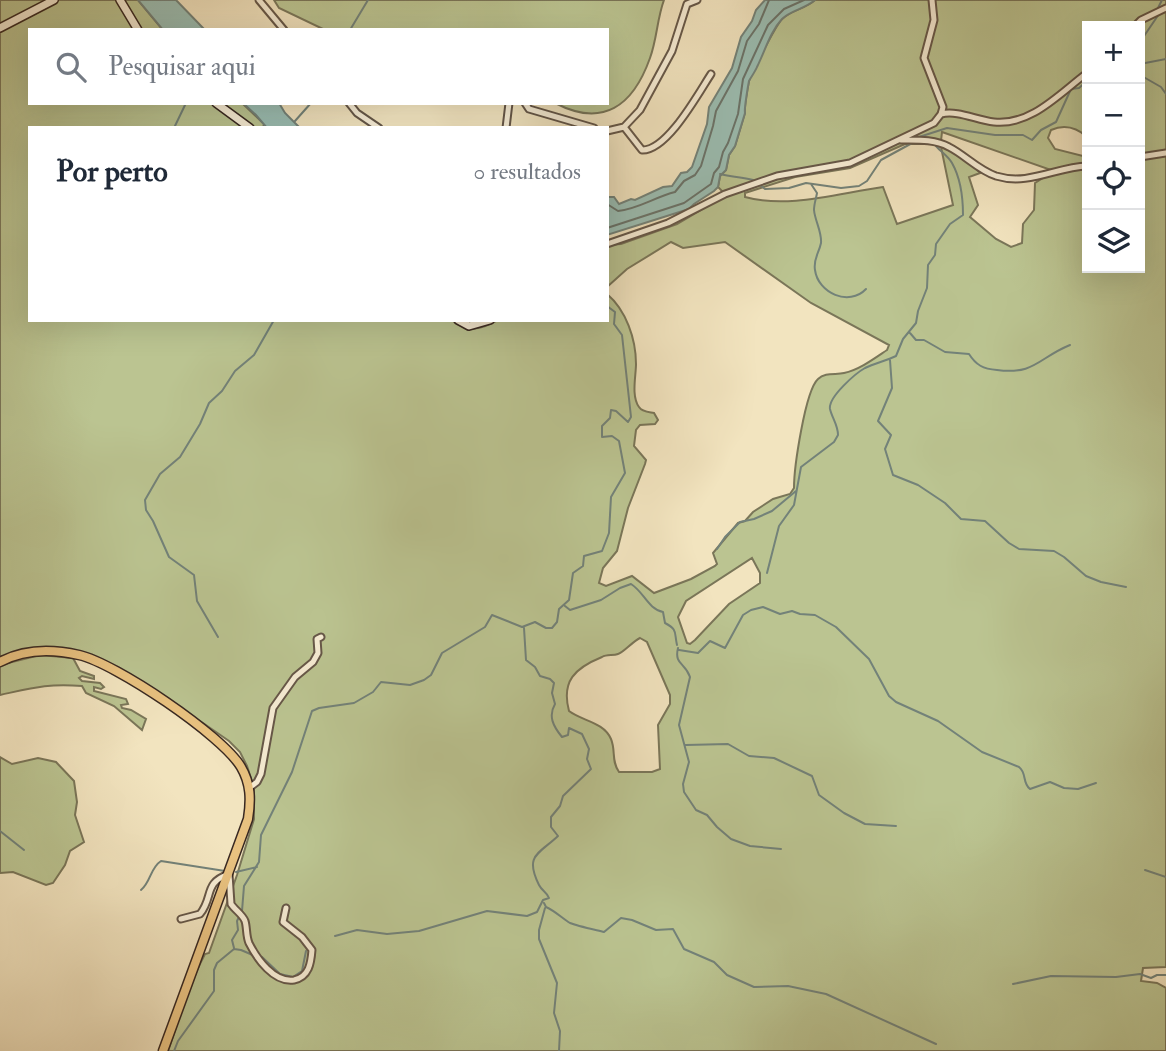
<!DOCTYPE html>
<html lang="pt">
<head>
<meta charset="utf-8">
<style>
  :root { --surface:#fff; --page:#f2f2f3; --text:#1f2937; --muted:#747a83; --line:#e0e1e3 }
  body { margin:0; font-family:"IM FELL Double Pica",serif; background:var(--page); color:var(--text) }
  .controls { position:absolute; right:21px; top:21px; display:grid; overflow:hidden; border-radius:0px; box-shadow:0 7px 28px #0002 }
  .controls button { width:63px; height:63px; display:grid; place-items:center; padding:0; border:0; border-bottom:2px solid var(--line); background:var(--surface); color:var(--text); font:35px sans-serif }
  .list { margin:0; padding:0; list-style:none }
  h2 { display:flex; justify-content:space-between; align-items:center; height:91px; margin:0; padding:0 28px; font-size:30px }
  h2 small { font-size:23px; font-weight:400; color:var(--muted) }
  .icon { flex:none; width:38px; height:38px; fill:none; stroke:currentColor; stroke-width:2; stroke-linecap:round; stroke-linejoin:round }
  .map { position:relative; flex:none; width:1166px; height:1051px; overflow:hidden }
  .search { position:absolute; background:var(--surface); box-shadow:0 7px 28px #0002; left:28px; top:28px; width:581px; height:77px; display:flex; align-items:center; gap:18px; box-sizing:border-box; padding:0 24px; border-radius:0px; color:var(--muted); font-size:26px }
  .panel { position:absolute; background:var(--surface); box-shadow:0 7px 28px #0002; left:28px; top:126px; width:581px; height:196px; border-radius:0px }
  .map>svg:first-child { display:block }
</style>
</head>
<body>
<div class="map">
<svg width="1166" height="1051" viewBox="0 0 1166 1051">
  <rect width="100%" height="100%" fill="#f2e4bf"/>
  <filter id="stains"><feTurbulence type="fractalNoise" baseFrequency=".00286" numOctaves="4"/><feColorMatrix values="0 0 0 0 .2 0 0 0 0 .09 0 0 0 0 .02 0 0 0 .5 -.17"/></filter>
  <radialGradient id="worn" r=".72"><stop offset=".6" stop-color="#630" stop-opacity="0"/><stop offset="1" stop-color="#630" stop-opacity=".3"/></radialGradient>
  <path fill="#bbc491" stroke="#7a7659" stroke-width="2" fill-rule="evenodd" d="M0,0h138l25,30h-133v73h212l22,21 -1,4h-233v192h422c16,13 29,10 46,0h109v-26c19,16 29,45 29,70 0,12 -5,32 3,43 3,5 10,5 15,6l4,7 -3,4 -15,1 -4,5 -2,16 12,14 -1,4 -17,44 -11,43 -14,17 -4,15 7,3 26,-10 22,17 37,-14 24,-13 2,-2 -4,-11 25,-30 7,-2 8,-9 20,-13 17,-5 4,-6c0,-20 11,-97 24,-109 7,-7 18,-4 26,-6 15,-3 31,-15 43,-23l2,-5 -78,-42 -86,-61 -42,6 -12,-6 -44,27 -20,18v-42l14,-1 56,-20 49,-29 -8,-8 2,-11 6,-6 3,-15 6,-9 10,-33c-1,-4 3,-27 4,-32 3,-9 27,-56 33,-62 9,-9 23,-10 33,-19h351v967l-23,1 -2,13 16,2 9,5v63h-998c11,-32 21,-67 37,-97l4,-1 28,-78 17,-56v-31l-7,-22 -7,-14 -11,-11 -26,-18 -121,-71c-29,-6 -53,-4 -82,5zM1087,26h53v242h-53v-111l-32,-8 -7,-11 3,-8c14,-6 25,-3 36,7zM942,132l112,39 -19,12 -1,27 -11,14 -1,19 -11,4 -15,-8 -26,-22 8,-12 -9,-28 11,-4 -16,-16 -23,-16zM905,144h27l9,3 12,58 -56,19 -14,-37c-44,6 -95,22 -138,10v-4l50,-16 55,-9zM752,558l8,15v10l-31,21 -34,36 -5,4 -3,-1 -9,-26 8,-16zM640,638l7,4 23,53v9l-12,21 2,44 -8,3h-33c-8,-11 -3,-21 -8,-33 -7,-17 -29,-18 -42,-28 -8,-30 6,-43 33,-54 5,-3 11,-1 16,-3 5,-1 14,-12 22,-16z
    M274,0h390c-7,19 -7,39 -14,58 -17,48 -47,70 -95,45h52v-73h-282l-46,-22z
    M40,655l33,3 7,13 14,5v3l-12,-3 -3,2 3,3 18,2 4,4 -3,2 -7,-2v4l32,8 2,5 -7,1 1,3 9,2 15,9 -4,11 -28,-24 -28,-13 -4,-7c-34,-3 -50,2 -82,9v-30z
    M0,757l12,7 26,-6 18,4 18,19 3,21 -2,13 9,27 -14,9 -5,14 -12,18 -7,2 -33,-13 -13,1z"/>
  <path fill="#9bbeb3" stroke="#738279" stroke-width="2" d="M138,0h38l29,30h-42z
    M765,0h50c-10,9 -24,10 -33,19 -12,13 -17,32 -25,48 -2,5 -6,10 -8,14 -1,5 -5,28 -4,32l-10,33 -6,9 -3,15 -6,6 -2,11 -4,4 -20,13 -5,5 -82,26v-38h7l5,7 12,-5 4,1 28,-13 9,-1 9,-13 6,-1 5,-5 15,-43 2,-17 23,-39 9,-31 11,-16 4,-11z
    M243,103h36l6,10 15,15h-33l-11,-13z"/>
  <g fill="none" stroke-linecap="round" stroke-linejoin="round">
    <path stroke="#6a736a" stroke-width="2" d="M607,204l11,7c20,-2 37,-14 57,-19l9,-11 11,-6 6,-9 12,-40 3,-15 22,-40 9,-30 12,-17 10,-24
      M607,228l77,-25 27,-19 3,-11 5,-6 4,-15 5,-9 10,-29 5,-35 25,-54 16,-16 20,-9"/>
    <path stroke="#738279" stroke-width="2" d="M1158,8l4,-8
      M350,30l18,-30
      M1140,42l19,-28
      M1140,64l26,-5
      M1140,75l21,12 5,7
      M295,121l16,-18
      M174,128l12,-25
      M919,137l28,-9 48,7h28l9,5 9,-10 15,-8 15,-33 8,-1 8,-7
      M720,174c12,3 22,3 33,6
      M811,184l6,9c-1,6 -3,11 -3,17 1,11 8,22 7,33 -2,10 -8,16 -6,27 3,23 34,37 51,19
      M760,185l5,4 24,-1 17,-5 35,5 18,-2 8,-5 14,-21 33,-18
      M910,333l6,7h8l21,12 24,2c7,11 14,15 28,16 38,5 41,-12 73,-25
      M890,360l2,28 -14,33 13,14 -6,14 8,26 25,10 27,18 16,16 24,2 24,22 10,6 35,2 10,6 22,19 15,6 25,5
      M717,549l8,-12 15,-15 14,-3 18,-8 24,-20
      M767,573l12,-47 15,-21 7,-38 33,-25 4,-7c0,-10 -6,-17 -8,-26 -2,-12 26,-36 35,-41 10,-5 21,-7 31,-12l7,-17 13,-16 2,-12 9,-23 1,-23 7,-10 1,-11 14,-20 13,-9c0,-19 -2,-36 -11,-52 -4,-7 -11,-11 -16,-17
      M565,606l5,4 31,-10 19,-12 11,-4c13,8 17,25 32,28l2,11c13,7 9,9 12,22
      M218,637l-21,-36 -3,-26 -25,-18 -16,-36 -7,-11 -1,-10 15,-26 20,-17 20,-33 9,-21 13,-12 13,-20 19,-16 20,-35
      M678,648c-4,17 7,14 12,29l-11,48 10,37 -6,22 1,8 12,18 11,5 10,12 14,12 19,7 31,3
      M679,650l19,3 12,-12 15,7 18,-33 8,-5 12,-3 17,7 12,-3 8,3 15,1 21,12 33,32 20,37 7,6 42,19 44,31 37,15c8,6 3,16 11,22l20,-7 14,6 14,1 18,-6
      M686,745l42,-1 21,12 25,2 38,18 7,19 25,18 21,11 31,2
      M0,831l24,19
      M1145,870l21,7
      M236,872l21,-5
      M141,890c10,-8 9,-22 20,-29l64,10
      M544,903l2,4c9,4 16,11 24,16 7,3 26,7 34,9l17,-14 11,2 24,10 17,-1 11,20 30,13 13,13 27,12 34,-1 38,8 110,50
      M545,908l-6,22v9l18,44 -3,30 6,18 -1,20
      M242,911l2,-25 15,-24 2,-27 31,-63 20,-61 7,-3 35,-5 19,-11 8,-10 29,3 14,-5 7,-5 11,-22 43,-26 7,-12 30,12 13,-5 11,6h6l5,-6 2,-13 10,-9 4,-27 10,-7 1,-10 18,-5 7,-18 2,-36 14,-24 -6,-32 -7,-5 -10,1v-11l8,-8 1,-8 5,1 12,11 3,-5 -9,-82 -8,-11 1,-12 -8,-6
      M335,936l22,-6 30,4 32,-3 68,-20 40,5 10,-4 6,-12 6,-2c-2,-6 -7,-7 -10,-13 -15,-30 0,-31 19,-49l-7,-9v-10l9,-11 3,-10 28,-27 -4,-10 2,-10 -7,-15 -13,-6 -1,7 -6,2c-9,-11 -14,-21 -7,-33l-3,-11 2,-10 -4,-4 -10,-3 -5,-9 -9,-7 -2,-32
      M234,948l-2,-8 6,-10 -1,-9 3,-6
      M262,957l18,17 13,3 9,-6 4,-20
      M1013,984l38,-8 65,1 24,-3 11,4 6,-3h9
      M174,1051l4,-10 36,-50v-21l3,-7 17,-14 7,1 14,6"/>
    <defs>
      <path id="street" d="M259,0l25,30
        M1135,26l6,-6 25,-12
        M349,103l8,10 22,15
        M525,103l4,6 65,19
        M941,114c17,-4 35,6 53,8 37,4 66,-29 93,-49
        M624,127l18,23c25,1 56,-56 69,-76
        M506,128l3,-25
        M607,131l17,-4 16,-17 32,-59 15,-47 10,-4
        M901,140c16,0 34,-1 48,7 16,8 29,23 47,29 33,10 60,-9 91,-10
        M1140,157l26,-4
        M607,244l61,-21 57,-29 52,-18 73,-13 84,-40 7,-9 2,-7 -19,-49 10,-38 -2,-20
        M249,788l8,-6 4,-8 12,-66 22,-31 18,-15 5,-9 -1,-14 4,-2
        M181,919l19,-5c14,-17 3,-31 29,-40l2,30c4,6 12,11 14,17 2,6 1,15 4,22 8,16 25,40 45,37 15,-3 17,-17 18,-30l-10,-13 -19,-15 3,-14"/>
      <path id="secondary" d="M120,0l18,30
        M0,28l54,-28
        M216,103l34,25
        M458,320l11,6 21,-6"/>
      <path id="primary" d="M0,662c24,-13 53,-13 79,-7 36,8 143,80 162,112 10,17 10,33 7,52l-85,232"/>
    </defs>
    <use href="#street" stroke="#665748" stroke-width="9"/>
    <use href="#secondary" stroke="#382821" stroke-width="10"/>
    <use href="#primary" stroke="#382821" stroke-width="11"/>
    <use href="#street" stroke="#f7edd5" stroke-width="5"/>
    <use href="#secondary" stroke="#f7edd5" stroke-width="7"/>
    <use href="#primary" stroke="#e9c280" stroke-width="8"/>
  </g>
  <rect width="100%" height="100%" filter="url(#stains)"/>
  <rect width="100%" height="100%" fill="url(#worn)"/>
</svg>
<div class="controls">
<button>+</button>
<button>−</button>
<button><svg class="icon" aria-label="locate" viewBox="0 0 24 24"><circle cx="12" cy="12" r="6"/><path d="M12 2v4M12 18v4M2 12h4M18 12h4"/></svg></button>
<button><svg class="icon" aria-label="layers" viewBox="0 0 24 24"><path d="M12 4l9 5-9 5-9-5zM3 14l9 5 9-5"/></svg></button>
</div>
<div class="search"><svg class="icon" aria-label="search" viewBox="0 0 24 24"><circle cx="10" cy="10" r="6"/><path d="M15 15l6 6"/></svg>Pesquisar aqui</div>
<section class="panel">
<h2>Por perto<small>0 resultados</small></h2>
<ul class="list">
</ul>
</section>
</div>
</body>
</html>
